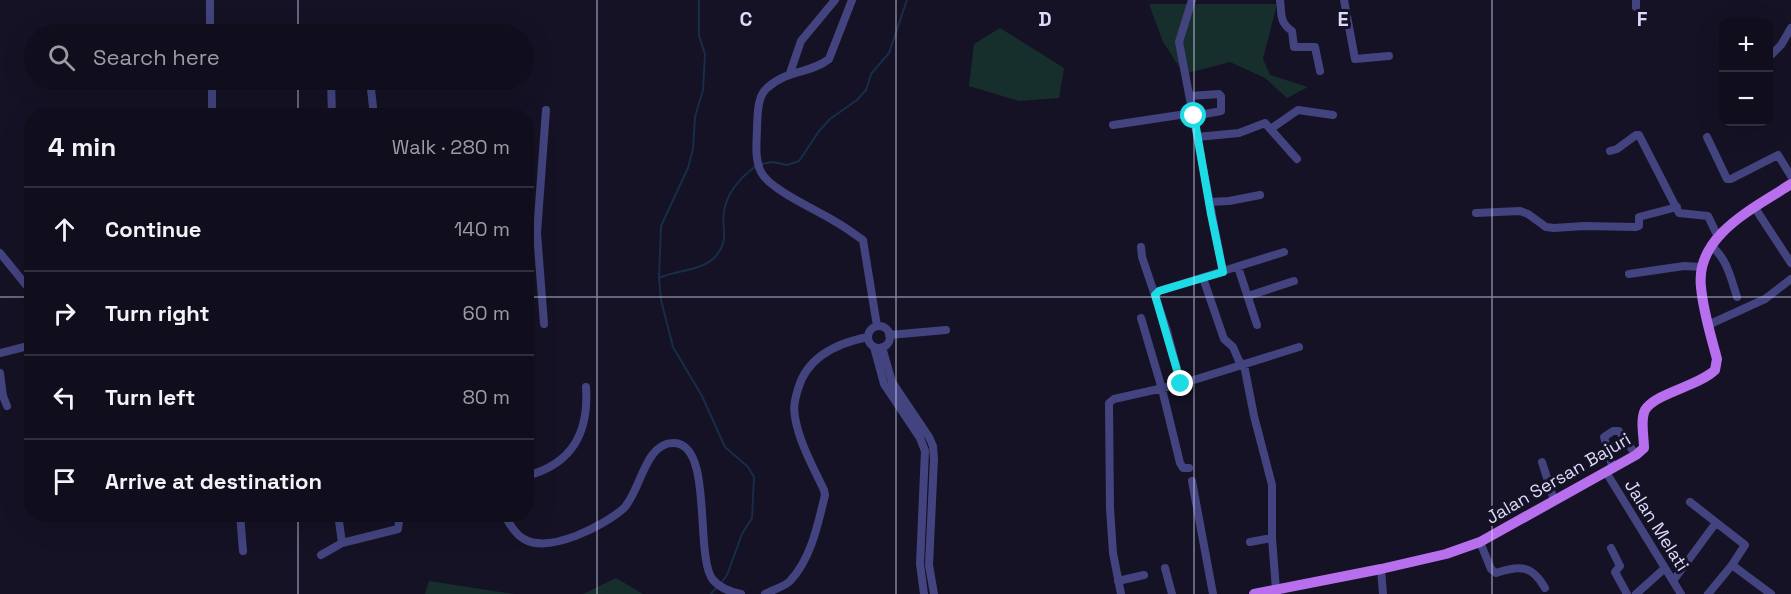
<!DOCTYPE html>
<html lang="en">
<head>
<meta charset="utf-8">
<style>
  :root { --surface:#100e1c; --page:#1e1c29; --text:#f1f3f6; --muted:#9c9ca3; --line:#302e3b }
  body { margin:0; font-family:"Space Grotesk",sans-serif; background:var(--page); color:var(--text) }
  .controls { position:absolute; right:18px; top:18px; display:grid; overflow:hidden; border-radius:12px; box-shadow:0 6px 24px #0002 }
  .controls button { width:54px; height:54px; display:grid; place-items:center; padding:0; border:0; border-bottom:2px solid var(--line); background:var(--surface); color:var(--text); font:30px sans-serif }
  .stop { position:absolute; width:18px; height:18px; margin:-14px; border:4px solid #1ddbe4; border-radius:50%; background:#fff }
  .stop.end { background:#1ddbe4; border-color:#fff; box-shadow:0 2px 6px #0008 }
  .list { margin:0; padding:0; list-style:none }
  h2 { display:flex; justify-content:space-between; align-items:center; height:78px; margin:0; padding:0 24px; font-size:26px }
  h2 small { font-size:20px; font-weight:400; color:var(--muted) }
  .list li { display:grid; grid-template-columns:39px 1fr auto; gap:18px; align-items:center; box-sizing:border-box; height:84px; padding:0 24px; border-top:2px solid var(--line) }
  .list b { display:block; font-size:22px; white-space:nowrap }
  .list em { font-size:20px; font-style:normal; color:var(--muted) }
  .icon { flex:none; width:33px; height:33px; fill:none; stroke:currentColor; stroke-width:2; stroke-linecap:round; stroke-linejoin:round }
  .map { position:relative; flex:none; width:1791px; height:594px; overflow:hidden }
  .search { position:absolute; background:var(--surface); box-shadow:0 6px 24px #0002; left:24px; top:24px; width:510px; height:66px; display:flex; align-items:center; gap:15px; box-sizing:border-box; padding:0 21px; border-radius:33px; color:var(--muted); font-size:22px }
  .panel { position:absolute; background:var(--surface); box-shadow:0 6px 24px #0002; left:24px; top:108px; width:510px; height:414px; border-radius:24px }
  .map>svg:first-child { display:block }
</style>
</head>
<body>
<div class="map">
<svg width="1791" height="594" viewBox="0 0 1791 594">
  <rect width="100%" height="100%" fill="#151225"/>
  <path fill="#162f2c" d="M1149,4h128l-14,55 7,16 38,12 -21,11 -22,-20 -35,-16 -46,12 -21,-32z
    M1000,28l64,40 -5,30 -40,3 -50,-15 5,-42z
    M616,578l27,16h-60z
    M429,581l85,13h-89z"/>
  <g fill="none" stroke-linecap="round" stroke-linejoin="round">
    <path stroke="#172d4a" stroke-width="2" d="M699,0v36l6,18 -2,36 -8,27 -2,32 -5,19 -27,58 -2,52 2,22 12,47 29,49 23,51 23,20 6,10 -2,41 -10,16 -15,41 -6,8
      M761,164l12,-2 14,3 12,-4 20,-30 11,-12 27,-19 9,-10 5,-16 18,-21 18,-53
      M659,278c17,-8 44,-7 57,-22 14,-17 5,-28 8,-45 3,-18 17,-34 32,-45
      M711,594l6,-7"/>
    <path stroke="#43447f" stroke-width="8" d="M210,0v34
      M852,0l-23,59c-19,15 -41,10 -62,29 -10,9 -9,25 -10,38 0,15 -3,32 4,46 9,18 56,38 75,50 9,5 18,12 27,18l14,86
      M1192,0l-13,42 44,230
      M1280,0c2,15 -1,22 12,31l2,16h21l5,24
      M1344,0l11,59 34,-3
      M1636,0v7
      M1768,58l13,-13 10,-17
      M790,73l11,-32 34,-41
      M212,80v36
      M331,80l1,36
      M371,89l3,27
      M1190,96l29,-2 2,2v15l-27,5
      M1113,125l80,-12
      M1272,128l26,-18 35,5
      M1197,137l42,-4 26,-10 32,36
      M1707,137l20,42h4l47,-24 13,21
      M1610,151l7,-2 19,-14h3l40,78 29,3 10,21
      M1209,202l20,-1 31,-6
      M1755,208l36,55
      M1476,213l44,-2 8,3 18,13 8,1 30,-2 52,1 3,-1v-9l38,-10
      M537,233l7,91
      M526,236l11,-3 9,-123
      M1711,246c16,12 20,33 26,51
      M1141,247l1,10 25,74 14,53
      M0,253l26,32 6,4
      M1238,267l19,58
      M1629,274l55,-8 18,1
      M1203,278l21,61 9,8 6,14 5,4 10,51 18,69v53l-22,4
      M1155,295l4,-4 125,-39
      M1248,296l46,-15
      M1141,318l21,71 18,74 3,5h6
      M1708,325l57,-26 26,-20
      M868 337a11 11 0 1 1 22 0a11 11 0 1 1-22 0Z
      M889,335l57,-5
      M874,347l10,37 36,54 5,13 -5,113 4,30
      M882,347l10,35 37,55 4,9 1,13 -5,106 5,29
      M0,353l32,-8
      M0,373l3,23 4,10
      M1542,462l12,38
      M1613,469l-9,-32 9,-6h6l17,24
      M1606,472l75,122
      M526,476c47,-12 63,-44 60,-89
      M1192,481l21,113
      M1690,502l55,43 -13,20 -24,29
      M240,514l3,37
      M338,514l4,29
      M504,514c5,9 11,20 20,25 25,15 80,-13 100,-31 17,-18 21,-66 50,-65 40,1 20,113 39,137 7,8 18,12 28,14
      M1272,538l4,52
      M1480,542l11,27 5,4c24,-8 36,-8 49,15
      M1611,548l9,18 -5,6 12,22
      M321,555l21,-12 56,-14 2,-15
      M1732,565l39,29
      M1165,568l7,26
      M1381,569l2,25
      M1118,581l26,-6
      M1673,581l42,-57
      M765,594c7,-4 19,-7 25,-13 21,-22 28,-57 35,-86l-1,-5c-11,-23 -25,-48 -29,-73 -2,-10 0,-18 3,-28 9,-32 39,-46 70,-52
      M1121,594l-8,-41 -3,-45 -1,-105 5,-4 67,-15 118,-37
      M1636,594l29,-26"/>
    <path stroke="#b86fee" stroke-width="10" d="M1254,594l127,-25 65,-15 34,-12 156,-87 8,-7c0,-11 -4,-28 1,-38 10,-17 54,-24 70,-40l2,-11c-6,-23 -14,-48 -16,-72 -6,-52 54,-79 90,-103"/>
  </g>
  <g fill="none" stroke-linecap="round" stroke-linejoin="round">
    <path stroke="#1ddbe4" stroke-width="8" d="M1181,384l-26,-89 4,-4 64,-19 -12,-58 -17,-98"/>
  </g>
  <path fill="none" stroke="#dddbfb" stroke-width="1.5" stroke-opacity="0.55" d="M298,0v34M597,0v594M896,0v594M1194,0v594M1492,0v594M298,80v36M0,297h32M526,297h1265M298,514v80"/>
  <g text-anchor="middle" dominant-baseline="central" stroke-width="6" stroke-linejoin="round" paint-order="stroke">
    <g font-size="18" fill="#dddbfb" stroke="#151225">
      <text transform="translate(1558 478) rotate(-30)">Jalan Sersan Bajuri</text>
      <text transform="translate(1657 525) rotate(58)">Jalan Melati</text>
    </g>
  </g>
  <g font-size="20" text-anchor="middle" font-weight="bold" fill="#dddbfb" stroke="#151225" stroke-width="6" stroke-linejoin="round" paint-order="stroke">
    <text x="746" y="26">C</text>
    <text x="1045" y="26">D</text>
    <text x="1343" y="26">E</text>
    <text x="1642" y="26">F</text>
  </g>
</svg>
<div class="controls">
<button>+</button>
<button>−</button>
</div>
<div class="stop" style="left:1194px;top:116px"></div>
<div class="stop end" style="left:1181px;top:384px"></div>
<div class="search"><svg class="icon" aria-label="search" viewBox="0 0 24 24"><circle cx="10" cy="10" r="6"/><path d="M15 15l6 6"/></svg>Search here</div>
<section class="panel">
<h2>4 min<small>Walk · 280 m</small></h2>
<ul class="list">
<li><svg class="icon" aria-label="ahead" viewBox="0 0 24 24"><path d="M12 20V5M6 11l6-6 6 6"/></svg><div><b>Continue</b></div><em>140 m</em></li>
<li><svg class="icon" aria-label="right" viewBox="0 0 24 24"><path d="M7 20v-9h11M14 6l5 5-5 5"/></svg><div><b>Turn right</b></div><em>60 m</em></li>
<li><svg class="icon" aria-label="left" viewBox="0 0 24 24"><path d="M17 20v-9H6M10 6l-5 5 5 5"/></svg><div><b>Turn left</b></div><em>80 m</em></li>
<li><svg class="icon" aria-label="arrive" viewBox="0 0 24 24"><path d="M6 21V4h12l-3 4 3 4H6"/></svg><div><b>Arrive at destination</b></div></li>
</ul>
</section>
</div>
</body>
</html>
